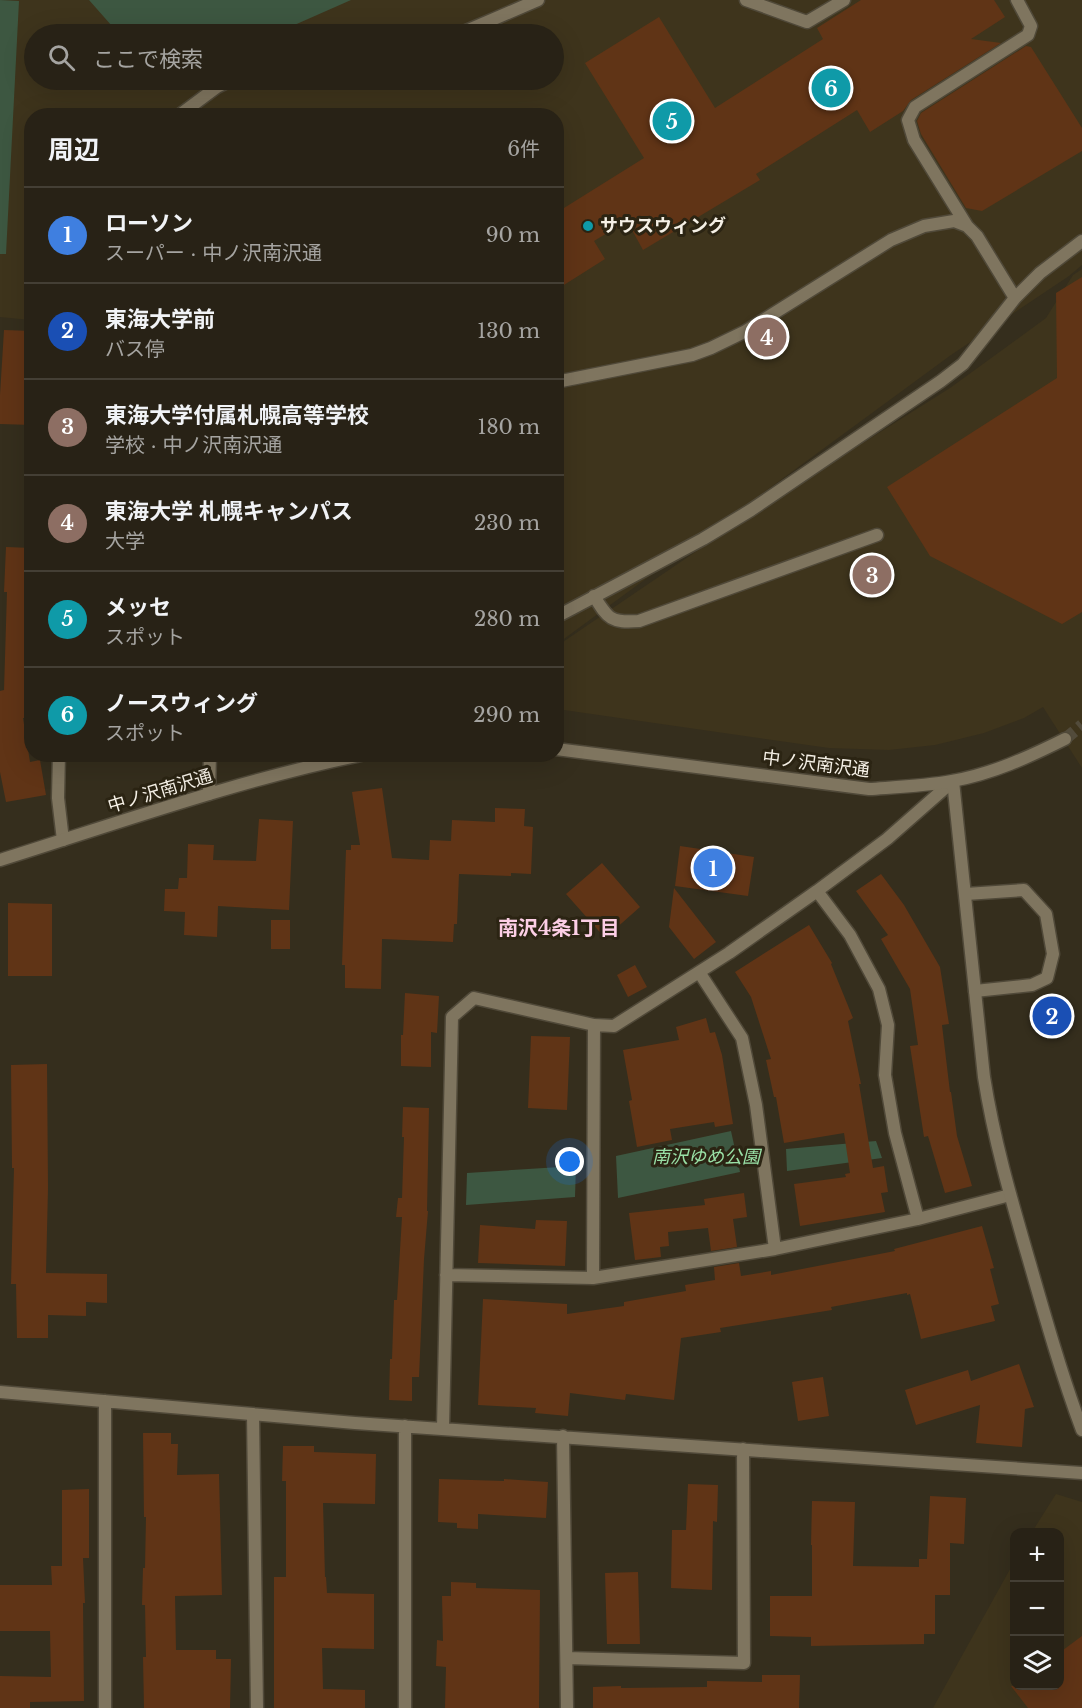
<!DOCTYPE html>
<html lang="ja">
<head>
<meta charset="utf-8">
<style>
  :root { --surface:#282216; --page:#302a1f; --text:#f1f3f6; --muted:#a5a4a1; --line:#443f35; --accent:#d93025 }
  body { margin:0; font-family:"Libre Baskerville","Noto Sans JP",serif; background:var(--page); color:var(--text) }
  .controls { position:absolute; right:18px; bottom:18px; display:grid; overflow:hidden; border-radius:12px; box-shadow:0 6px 24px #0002 }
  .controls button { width:54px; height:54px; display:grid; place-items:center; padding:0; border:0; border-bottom:2px solid var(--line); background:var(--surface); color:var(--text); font:30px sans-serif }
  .you { position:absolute; left:570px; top:1162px; width:21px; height:21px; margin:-15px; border:4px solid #fff; border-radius:50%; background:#1a73e8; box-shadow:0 0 0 9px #1a73e833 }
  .badge { display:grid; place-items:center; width:39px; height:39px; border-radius:50%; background:var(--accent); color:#fff; font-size:20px; font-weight:700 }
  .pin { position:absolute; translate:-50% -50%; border:3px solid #fff; box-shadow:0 2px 6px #0006 }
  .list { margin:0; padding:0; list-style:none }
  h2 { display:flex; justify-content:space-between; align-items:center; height:78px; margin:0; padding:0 24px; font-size:26px }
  h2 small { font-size:20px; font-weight:400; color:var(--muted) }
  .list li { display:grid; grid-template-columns:39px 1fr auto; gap:18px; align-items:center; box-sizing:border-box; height:96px; padding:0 24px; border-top:2px solid var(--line) }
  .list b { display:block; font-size:22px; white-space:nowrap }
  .list p { margin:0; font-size:20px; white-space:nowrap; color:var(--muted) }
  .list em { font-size:20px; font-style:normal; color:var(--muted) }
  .icon { flex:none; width:33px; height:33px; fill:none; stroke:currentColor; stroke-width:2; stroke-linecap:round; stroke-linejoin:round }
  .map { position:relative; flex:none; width:1082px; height:1708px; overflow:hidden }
  .search { position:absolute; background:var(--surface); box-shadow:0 6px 24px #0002; left:24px; top:24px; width:540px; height:66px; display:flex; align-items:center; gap:15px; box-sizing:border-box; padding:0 21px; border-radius:33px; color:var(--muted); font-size:22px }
  .panel { position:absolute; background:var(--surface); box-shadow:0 6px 24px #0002; left:24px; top:108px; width:540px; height:654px; border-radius:24px }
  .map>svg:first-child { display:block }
</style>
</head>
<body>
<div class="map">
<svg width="1082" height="1708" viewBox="0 0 1082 1708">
  <rect width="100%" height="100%" fill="#352e1d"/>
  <path fill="#3e341c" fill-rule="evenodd" d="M0,0h1082v265l-13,11 -118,79 -394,289 -1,-528h-524l-1,204 -31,-3zM34,34h520v46h-520z
    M1082,269v499l-39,-61 -19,11 -40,15 -49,12 -46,5 -60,-2 -272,-39v-63l206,-140 187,-118 96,-70 27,-43z
    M1056,1494l26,8v206h-149l81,-146v124h46v-154h-28z"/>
  <path fill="#3d5741" d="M0,0l19,1 -13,253h-6z
    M89,0h262l-77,34h-155z
    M731,1131l9,41 -122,26 -2,-42z
    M876,1141l6,17 -95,13 -1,-22z
    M576,1166l-1,31 -109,8 1,-32z"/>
  <path fill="#603416" d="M861,0h133l11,17 -34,22 30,4 -90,57 -8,11 -33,21 -13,-22 -101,64 4,6 -117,70 -16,-29 -33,20 11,18 -49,31v-77l88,-55 -59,-95 74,-46 56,91 108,-69 -6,-11z
    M1026,46l5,1 51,81v23l-100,60 -16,-3 -45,-74 -4,-13 4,-8z
    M1082,277v335l-20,12 -132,-68 -43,-69 170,-109 -1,-85z
    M4,330l28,1v94l-32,-1v-29z
    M6,547l26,1v128h-7l3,42h-5l7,44 10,-2 6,35 -40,7 -6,-30v-81l4,-1 3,-98h-3z
    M382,788l10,70 37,2 1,-20 21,1 1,-21 43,2v-14l30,1 -1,17 9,1 -2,47 -20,-1v3l-52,-2 -2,50h-3l-1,18 -71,-3 -1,50 -36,-1v-23h-3l4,-115h5v-5h9l-8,-53z
    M259,819l34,2 -4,89 -71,-4 -1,31 -33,-2 1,-23 -21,-1 1,-22h13l1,-11h8l1,-34 26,1 -1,15 43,1z
    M680,846l74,11 -6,39 -73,-10z
    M602,863l38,44 -35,31 -39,-44z
    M881,874l23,31 36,62 9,57 -7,1 8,67h1l6,44 15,50 -27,7 -17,-57 -4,1 -14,-91 8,-1 -8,-56 -29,-50 7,-4 -32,-44z
    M674,888l42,54 -22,17 -25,-32z
    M8,903l44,1v72h-44z
    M271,920h19v29h-19z
    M809,925l23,38 -1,1 22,54 -5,3 13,63h-2l14,84 11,-2 4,26 -7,1 4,19 -85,14 -6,-42 52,-7 -1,-3 5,-1 -6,-40 -60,10 -8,-46h-2l-8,-37 5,-1 -20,-62 -16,-25z
    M635,965l12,22 -19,10 -11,-22z
    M405,993l34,3 -2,37 -6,-1v35l-30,-1v-31h2z
    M706,1018l4,15 5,-1 7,23 11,69 -18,3 -1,-5 -44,7 2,11 -35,7 -8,-46 3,-1 -9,-50 56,-10 -3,-13z
    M531,1036l39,1 -3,73 -39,-2z
    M47,1064l1,124 -2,85 61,1v29l-21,-1v14l-38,-1v23h-31l-1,-54h-5l3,-116h-2l-1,-103z
    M403,1107l26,1 -2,103h1l-4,48 -5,118h-7v24l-23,-1 1,-41h2l2,-59h3l5,-83h-6l2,-19h4l2,-61h-2z
    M744,1193l3,24 -14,2 4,28 -26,4 -3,-23 -40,4 1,14 -9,1 1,10 -26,3 -6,-47 76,-8 -1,-6z
    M536,1220l31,1 -2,45 -87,-3 2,-38 55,4z
    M982,1226l12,42 -4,1 9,35 -8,2 4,15 -74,18 -11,-45 -3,1v-2l-76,14 1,3 -112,18 1,4 -40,6 -7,62 -48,-6 -1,6 -55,-7 -2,23 -33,-3 1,-5 -58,-3 5,-106 84,5v10l57,-8v-4l62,-11 -1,-6 30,-5 -1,-13 25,-4 2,13 30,-5v4l124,-24 -1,-2z
    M1019,1364l15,43 -9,2 -3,38 -46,-4 4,-38 -64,20 -11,-35 63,-20 3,11z
    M823,1377l6,39 -31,5 -6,-39z
    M143,1433h28v11h7l-1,31 42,-1 3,121 -47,1 1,54h40v9h15l-1,49h-86l-1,-51h3l-1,-52h-3l1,-37h2l1,-51h-2z
    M283,1446h31v6l62,2 -1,50 -52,-1 2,74h1l1,16 47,1v55l-52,-1 1,41 42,1v18h-91v-131h12v-96h-4z
    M439,1479l65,2v-2l44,3 -2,36 -68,-4v15l-21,-1v-5l-19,-1z
    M688,1484l30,1 -1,37 -4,-1 -1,69 -41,-2 1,-58h14z
    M89,1489v69h-6l2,45h-2l1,98 -54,1v6h-30v-32l51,1 -1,-46h-50v-46h52l-1,-19h11v-76z
    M930,1496l36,2 -2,46 -14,-1v52h-15v39h-11v10l-113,2v-9l-41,-1v-40h42v-51h-1l1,-44 43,1 -2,64 66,1v-8h8z
    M638,1572l2,72h-33l-2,-71z
    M451,1582l25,1v5l64,2 -1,118h-94l1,-41 -10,-1 1,-26 6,1 -1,-45h9z
    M1082,1636v72h-54l-17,-22h48v-33z
    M762,1675h38l-1,33h-206v-21l28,-1v2l86,-1v-6l55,1z"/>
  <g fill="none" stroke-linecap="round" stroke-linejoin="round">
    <path stroke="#524b3b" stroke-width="12" stroke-dasharray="12 6" stroke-linecap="butt" d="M1065,739l17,-14"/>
    <defs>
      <path id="service" d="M746,0l61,22 37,-22
        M459,34l79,-34
        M178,116l39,-29 14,-7
        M967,226l-53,-86 -6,-20 7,-13 113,-72 3,-9 -14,-26
        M556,382l136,-27 19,-7 33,-16 147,-92 33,-14 30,-5 13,5 10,10 38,62
        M594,596c14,23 17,27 45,25l238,-86
        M556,617l147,-78 48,-29 190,-129 22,-17 52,-66 25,-25 42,-32
        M966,894l58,-4 22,24 7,40 -6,24 -15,7 -57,6"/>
      <path id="minor" d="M59,754l-1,44 5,42
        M209,794l1,-40
        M817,891l33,44 29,54 9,36 -3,50 10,58 23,86
        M699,972l43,66 14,67 19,144
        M446,1275l147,3 182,-29 143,-30 92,-24
        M593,1278l1,-253
        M0,1392l355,31 727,50
        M253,1414l4,294
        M443,1428l9,-411 22,-19 120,27 20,1 115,-73 88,-62 70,-52 66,-58
        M563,1436l4,272
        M567,1658l177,5 -1,-214
        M105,1708v-307
        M405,1708v-282"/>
      <path id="tertiary" d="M556,749l313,40c28,-2 56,-3 83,-8 40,-7 77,-24 113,-42
        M953,781l31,296c10,64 28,125 46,187 16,56 32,112 52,166
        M0,860c121,-38 242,-81 366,-106"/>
    </defs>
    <use href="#service" stroke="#504939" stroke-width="15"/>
    <use href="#minor" stroke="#504939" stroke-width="15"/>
    <use href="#tertiary" stroke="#504939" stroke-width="15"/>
    <use href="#service" stroke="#7f755f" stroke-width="12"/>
    <use href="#minor" stroke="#7f755f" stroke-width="12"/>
    <use href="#tertiary" stroke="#7f755f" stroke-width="12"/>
  </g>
  <circle fill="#0f9aa8" stroke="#2b2413" stroke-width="2" cx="588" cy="226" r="6"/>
  <g text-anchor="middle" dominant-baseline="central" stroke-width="6" stroke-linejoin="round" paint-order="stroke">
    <g font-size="18" font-weight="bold" fill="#f5f0e6" stroke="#2b2413" text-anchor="start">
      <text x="600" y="226">サウスウィング</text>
    </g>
    <g font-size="18" fill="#f5f0e6" stroke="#2b2413">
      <text transform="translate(816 764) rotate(7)">中ノ沢南沢通</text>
      <text transform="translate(160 791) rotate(-17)">中ノ沢南沢通</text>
    </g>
    <g font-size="18" font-style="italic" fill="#99e0a6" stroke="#2b2413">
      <text x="706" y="1157">南沢ゆめ公園</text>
    </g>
    <g font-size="20" font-weight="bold" fill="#fccee5" stroke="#2b2413">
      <text x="559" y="928">南沢4条1丁目</text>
    </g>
  </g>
</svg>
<div class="controls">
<button>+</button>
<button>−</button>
<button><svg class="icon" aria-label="layers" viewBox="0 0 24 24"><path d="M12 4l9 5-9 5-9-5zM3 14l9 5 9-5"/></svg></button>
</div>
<div class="you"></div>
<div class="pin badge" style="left:713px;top:868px;background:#3f7fe0">1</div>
<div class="pin badge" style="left:1052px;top:1016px;background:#1a4fb4">2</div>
<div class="pin badge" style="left:872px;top:575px;background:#8d6e63">3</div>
<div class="pin badge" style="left:767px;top:337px;background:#8d6e63">4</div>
<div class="pin badge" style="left:672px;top:121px;background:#0f9aa8">5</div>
<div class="pin badge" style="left:831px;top:88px;background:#0f9aa8">6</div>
<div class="search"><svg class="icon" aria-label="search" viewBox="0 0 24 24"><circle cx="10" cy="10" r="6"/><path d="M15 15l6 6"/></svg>ここで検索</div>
<section class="panel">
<h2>周辺<small>6件</small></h2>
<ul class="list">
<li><span class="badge" style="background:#3f7fe0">1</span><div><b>ローソン</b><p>スーパー · 中ノ沢南沢通</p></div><em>90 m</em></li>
<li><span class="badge" style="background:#1a4fb4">2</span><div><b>東海大学前</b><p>バス停</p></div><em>130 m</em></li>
<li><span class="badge" style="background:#8d6e63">3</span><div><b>東海大学付属札幌高等学校</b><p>学校 · 中ノ沢南沢通</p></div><em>180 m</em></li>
<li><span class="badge" style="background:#8d6e63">4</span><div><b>東海大学 札幌キャンパス</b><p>大学</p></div><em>230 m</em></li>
<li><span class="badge" style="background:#0f9aa8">5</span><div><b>メッセ</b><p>スポット</p></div><em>280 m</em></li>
<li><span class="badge" style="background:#0f9aa8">6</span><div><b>ノースウィング</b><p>スポット</p></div><em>290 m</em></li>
</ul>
</section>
</div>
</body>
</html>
